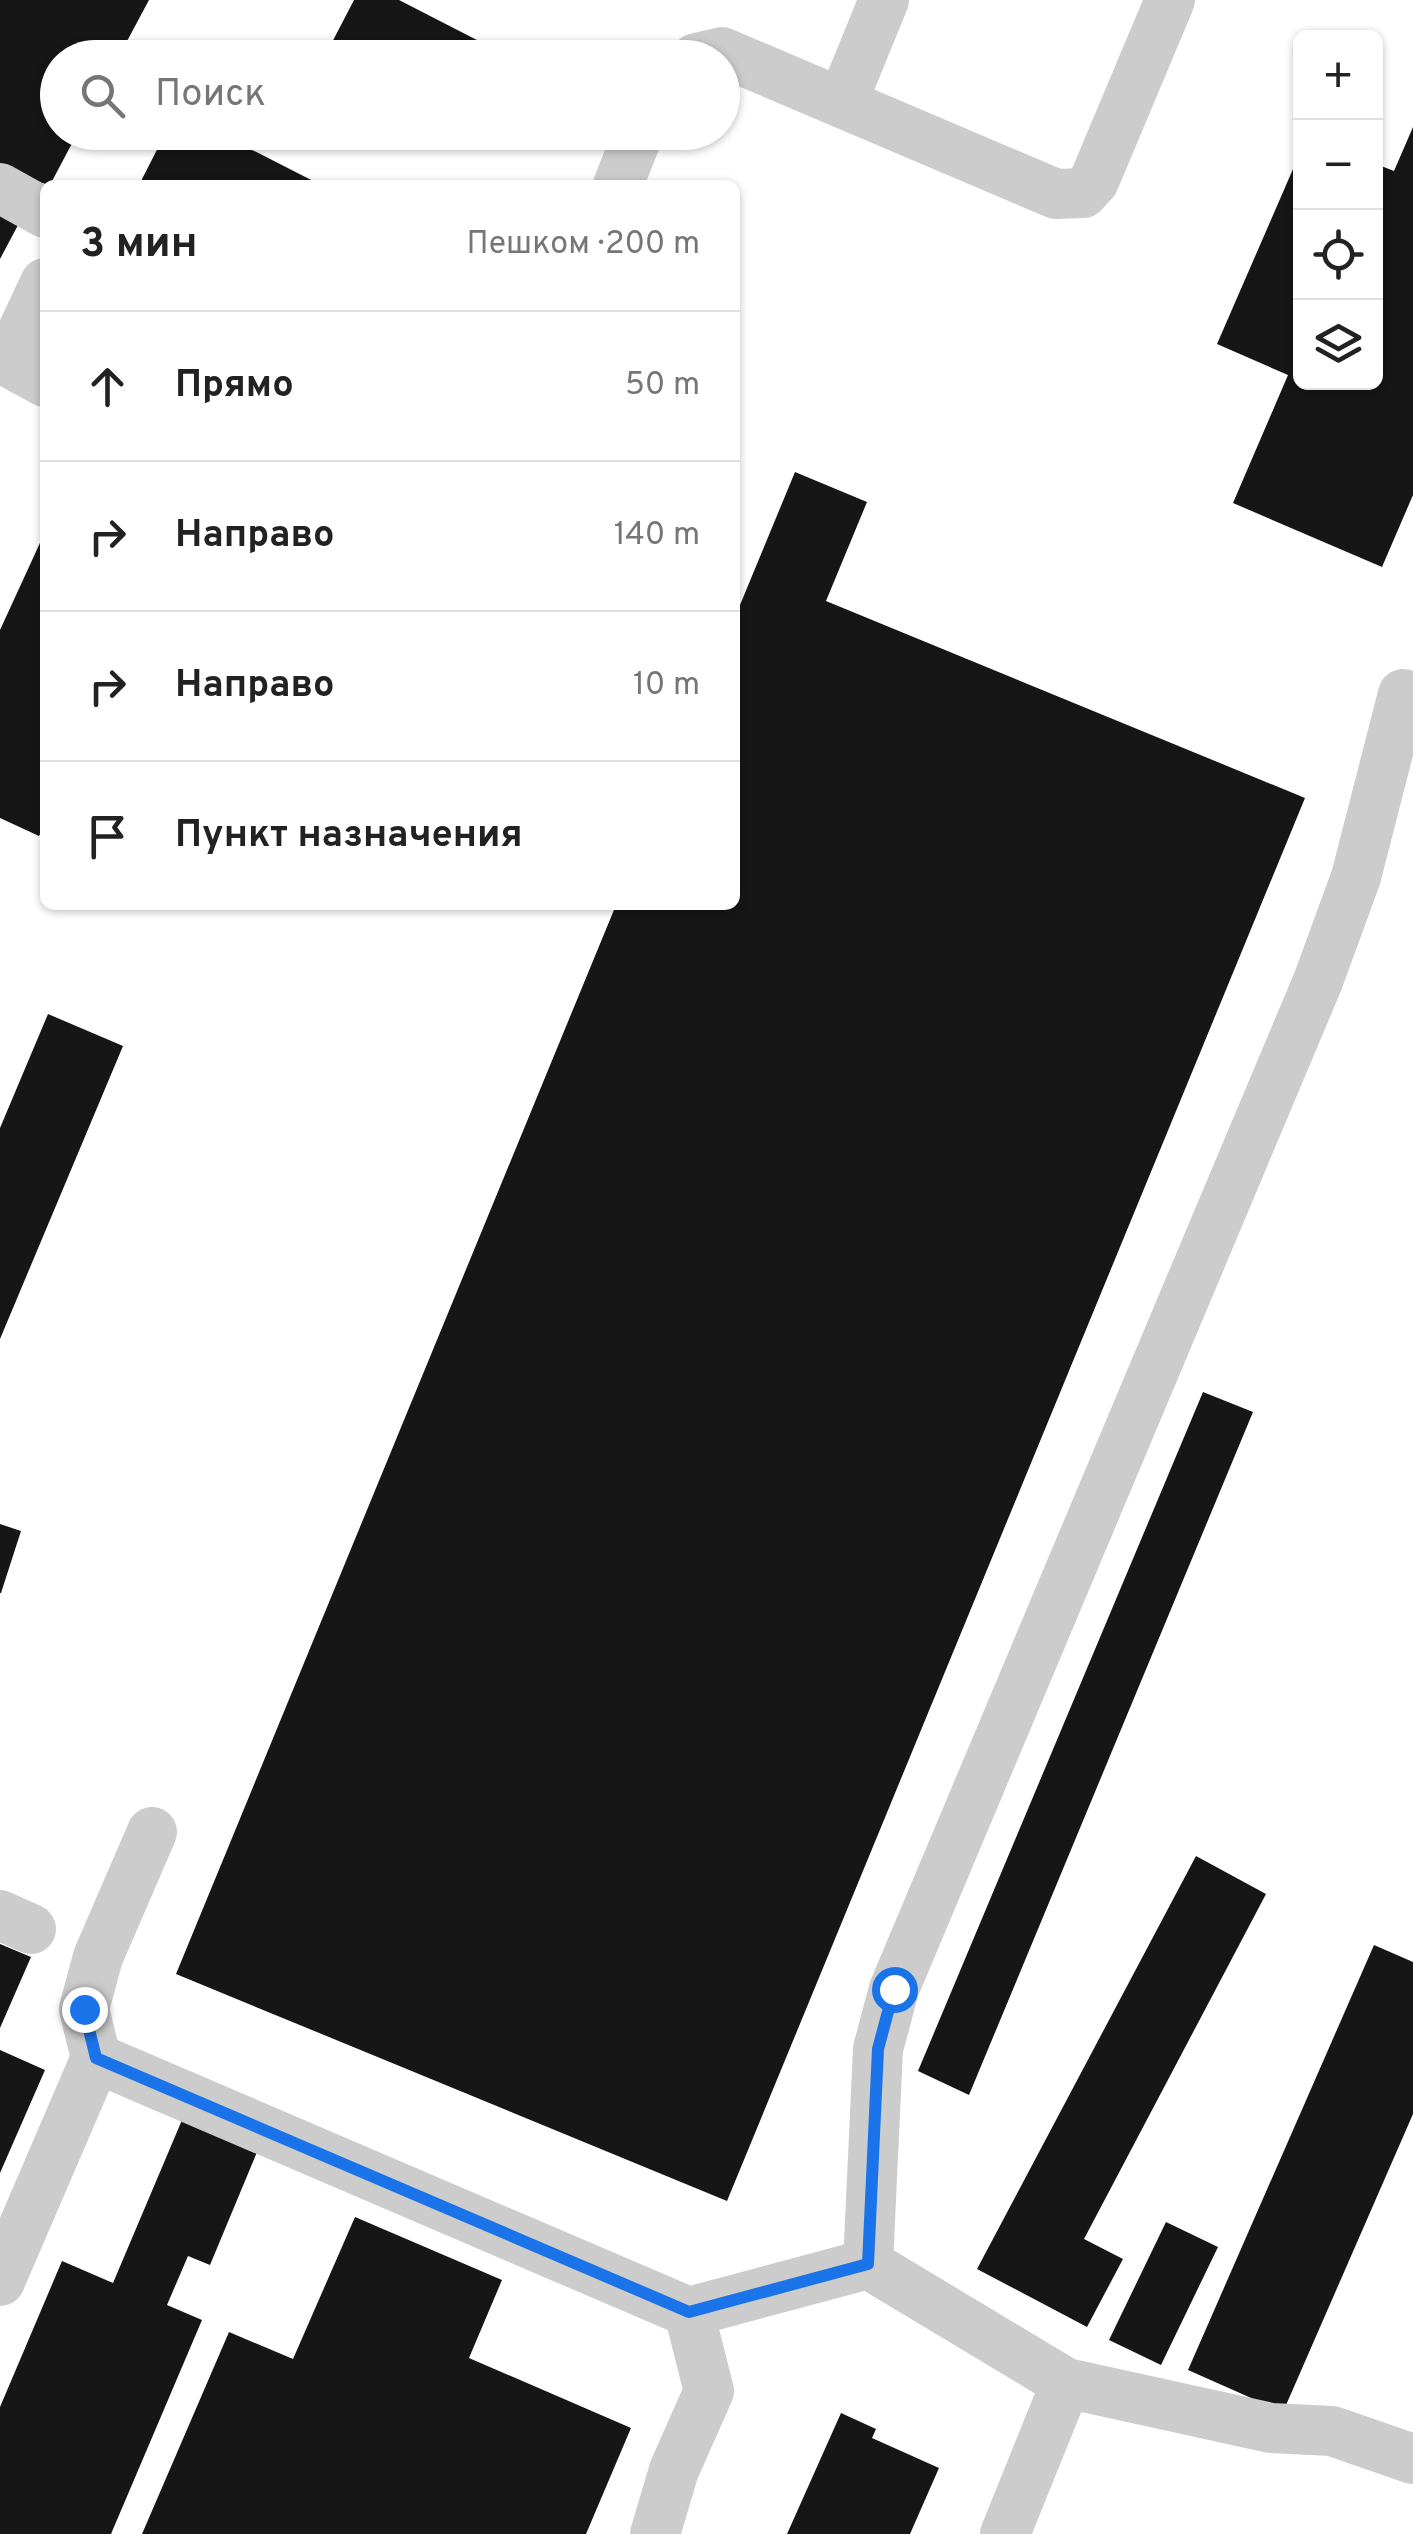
<!DOCTYPE html>
<html lang="ru">
<head>
<meta charset="utf-8">
<style>
  :root { --surface:#fff; --page:#f6f6f6; --text:#222; --muted:#767676; --line:#e0e0e0 }
  body { margin:0; font-family:Overpass,sans-serif; background:var(--page); color:var(--text) }
  .controls { position:absolute; right:30px; top:30px; display:grid; overflow:hidden; border-radius:15px; box-shadow:0 2px 8px #0004 }
  .controls button { width:90px; height:90px; display:grid; place-items:center; padding:0; border:0; border-bottom:2px solid var(--line); background:var(--surface); color:var(--text); font:50px sans-serif }
  .stop { position:absolute; width:30px; height:30px; margin:-22px; border:8px solid #1a73e8; border-radius:50%; background:#fff }
  .stop.end { background:#1a73e8; border-color:#fff; box-shadow:0 2px 10px #0008 }
  .list { margin:0; padding:0; list-style:none }
  h2 { display:flex; justify-content:space-between; align-items:center; height:130px; margin:0; padding:0 40px; font-size:42px }
  h2 small { font-size:32px; font-weight:400; color:var(--muted) }
  .list li { display:grid; grid-template-columns:65px 1fr auto; gap:30px; align-items:center; box-sizing:border-box; height:150px; padding:0 40px; border-top:2px solid var(--line) }
  .list b { display:block; font-size:38px; white-space:nowrap }
  .list em { font-size:32px; font-style:normal; color:var(--muted) }
  .icon { flex:none; width:55px; height:55px; fill:none; stroke:currentColor; stroke-width:2; stroke-linecap:round; stroke-linejoin:round }
  .map { position:relative; flex:none; width:1413px; height:2534px; overflow:hidden }
  .search { position:absolute; background:var(--surface); box-shadow:0 2px 8px #0004; left:40px; top:40px; width:700px; height:110px; display:flex; align-items:center; gap:25px; box-sizing:border-box; padding:0 35px; border-radius:55px; color:var(--muted); font-size:38px }
  .panel { position:absolute; background:var(--surface); box-shadow:0 2px 8px #0004; left:40px; top:180px; width:700px; height:730px; border-radius:15px }
  .map>svg:first-child { display:block }
</style>
</head>
<body>
<div class="map">
<svg width="1413" height="2534" viewBox="0 0 1413 2534">
  <rect width="100%" height="100%" fill="#fff"/>
  <path fill="#161616" d="M0,0h149l-31,58h-60v74h20l-28,53 -50,-13z
    M354,0h45l113,58h-173l-12,-6z
    M1413,127v368l-31,72 -149,-64 55,-128 -71,-31 83,-191v229h76v-218l18,7z
    M166,132h51l104,53h-182z
    M0,198l25,14 -25,47z
    M795,472l72,30 -41,99 479,197 -578,1403 -551,-227 440,-1069h119v-288z
    M45,532v292l-6,12 -39,-18v-188z
    M48,1014l75,32 -123,293v-211z
    M1203,1392l50,20 -284,683 -51,-24z
    M0,1524l21,7 -20,62h-1z
    M1196,1856l70,38 -182,345 39,20 -36,68 -110,-58z
    M0,1944l31,13 -31,71z
    M1374,1945l39,17v152l-130,298 -95,-42z
    M0,2050l45,20 -45,103z
    M182,2120l75,32 -47,113 -22,-9 -21,49 35,15 -91,214h-111v-127l62,-146 51,22z
    M355,2217l147,63 -33,78 162,70 -45,106h-444l87,-202 64,27z
    M1166,2222l52,25 -57,118 -52,-25z
    M841,2413l35,16 -4,9 67,30 -29,66h-123z"/>
  <g fill="none" stroke-linecap="round" stroke-linejoin="round">
    <path stroke="#ccc" stroke-width="50" d="M696,58l26,-6 334,142 27,-1 11,-12 76,-181
      M842,103l42,-103
      M618,185l21,-53
      M0,188l45,25
      M45,283l-37,79 37,20
      M152,1832l-54,125 -14,52 12,49 593,254 179,-48 10,-215 16,-60 424,-1008 38,-104 47,-183
      M0,1915l31,14
      M868,2264l198,119 -61,151
      M0,2281l96,-223
      M1066,2383l205,45 61,3 81,28
      M655,2534l19,-64 35,-79 -20,-79"/>
  </g>
  <g fill="none" stroke-linecap="round" stroke-linejoin="round">
    <path stroke="#1a73e8" stroke-width="12" d="M84,2009l12,49 593,254 179,-48 10,-215 16,-60"/>
  </g>
</svg>
<div class="controls">
<button>+</button>
<button>−</button>
<button><svg class="icon" aria-label="locate" viewBox="0 0 24 24"><circle cx="12" cy="12" r="6"/><path d="M12 2v4M12 18v4M2 12h4M18 12h4"/></svg></button>
<button><svg class="icon" aria-label="layers" viewBox="0 0 24 24"><path d="M12 4l9 5-9 5-9-5zM3 14l9 5 9-5"/></svg></button>
</div>
<div class="stop" style="left:894px;top:1989px"></div>
<div class="stop end" style="left:84px;top:2009px"></div>
<div class="search"><svg class="icon" aria-label="search" viewBox="0 0 24 24"><circle cx="10" cy="10" r="6"/><path d="M15 15l6 6"/></svg>Поиск</div>
<section class="panel">
<h2>3 мин<small>Пешком · 200 m</small></h2>
<ul class="list">
<li><svg class="icon" aria-label="ahead" viewBox="0 0 24 24"><path d="M12 20V5M6 11l6-6 6 6"/></svg><div><b>Прямо</b></div><em>50 m</em></li>
<li><svg class="icon" aria-label="right" viewBox="0 0 24 24"><path d="M7 20v-9h11M14 6l5 5-5 5"/></svg><div><b>Направо</b></div><em>140 m</em></li>
<li><svg class="icon" aria-label="right" viewBox="0 0 24 24"><path d="M7 20v-9h11M14 6l5 5-5 5"/></svg><div><b>Направо</b></div><em>10 m</em></li>
<li><svg class="icon" aria-label="arrive" viewBox="0 0 24 24"><path d="M6 21V4h12l-3 4 3 4H6"/></svg><div><b>Пункт назначения</b></div></li>
</ul>
</section>
</div>
</body>
</html>
